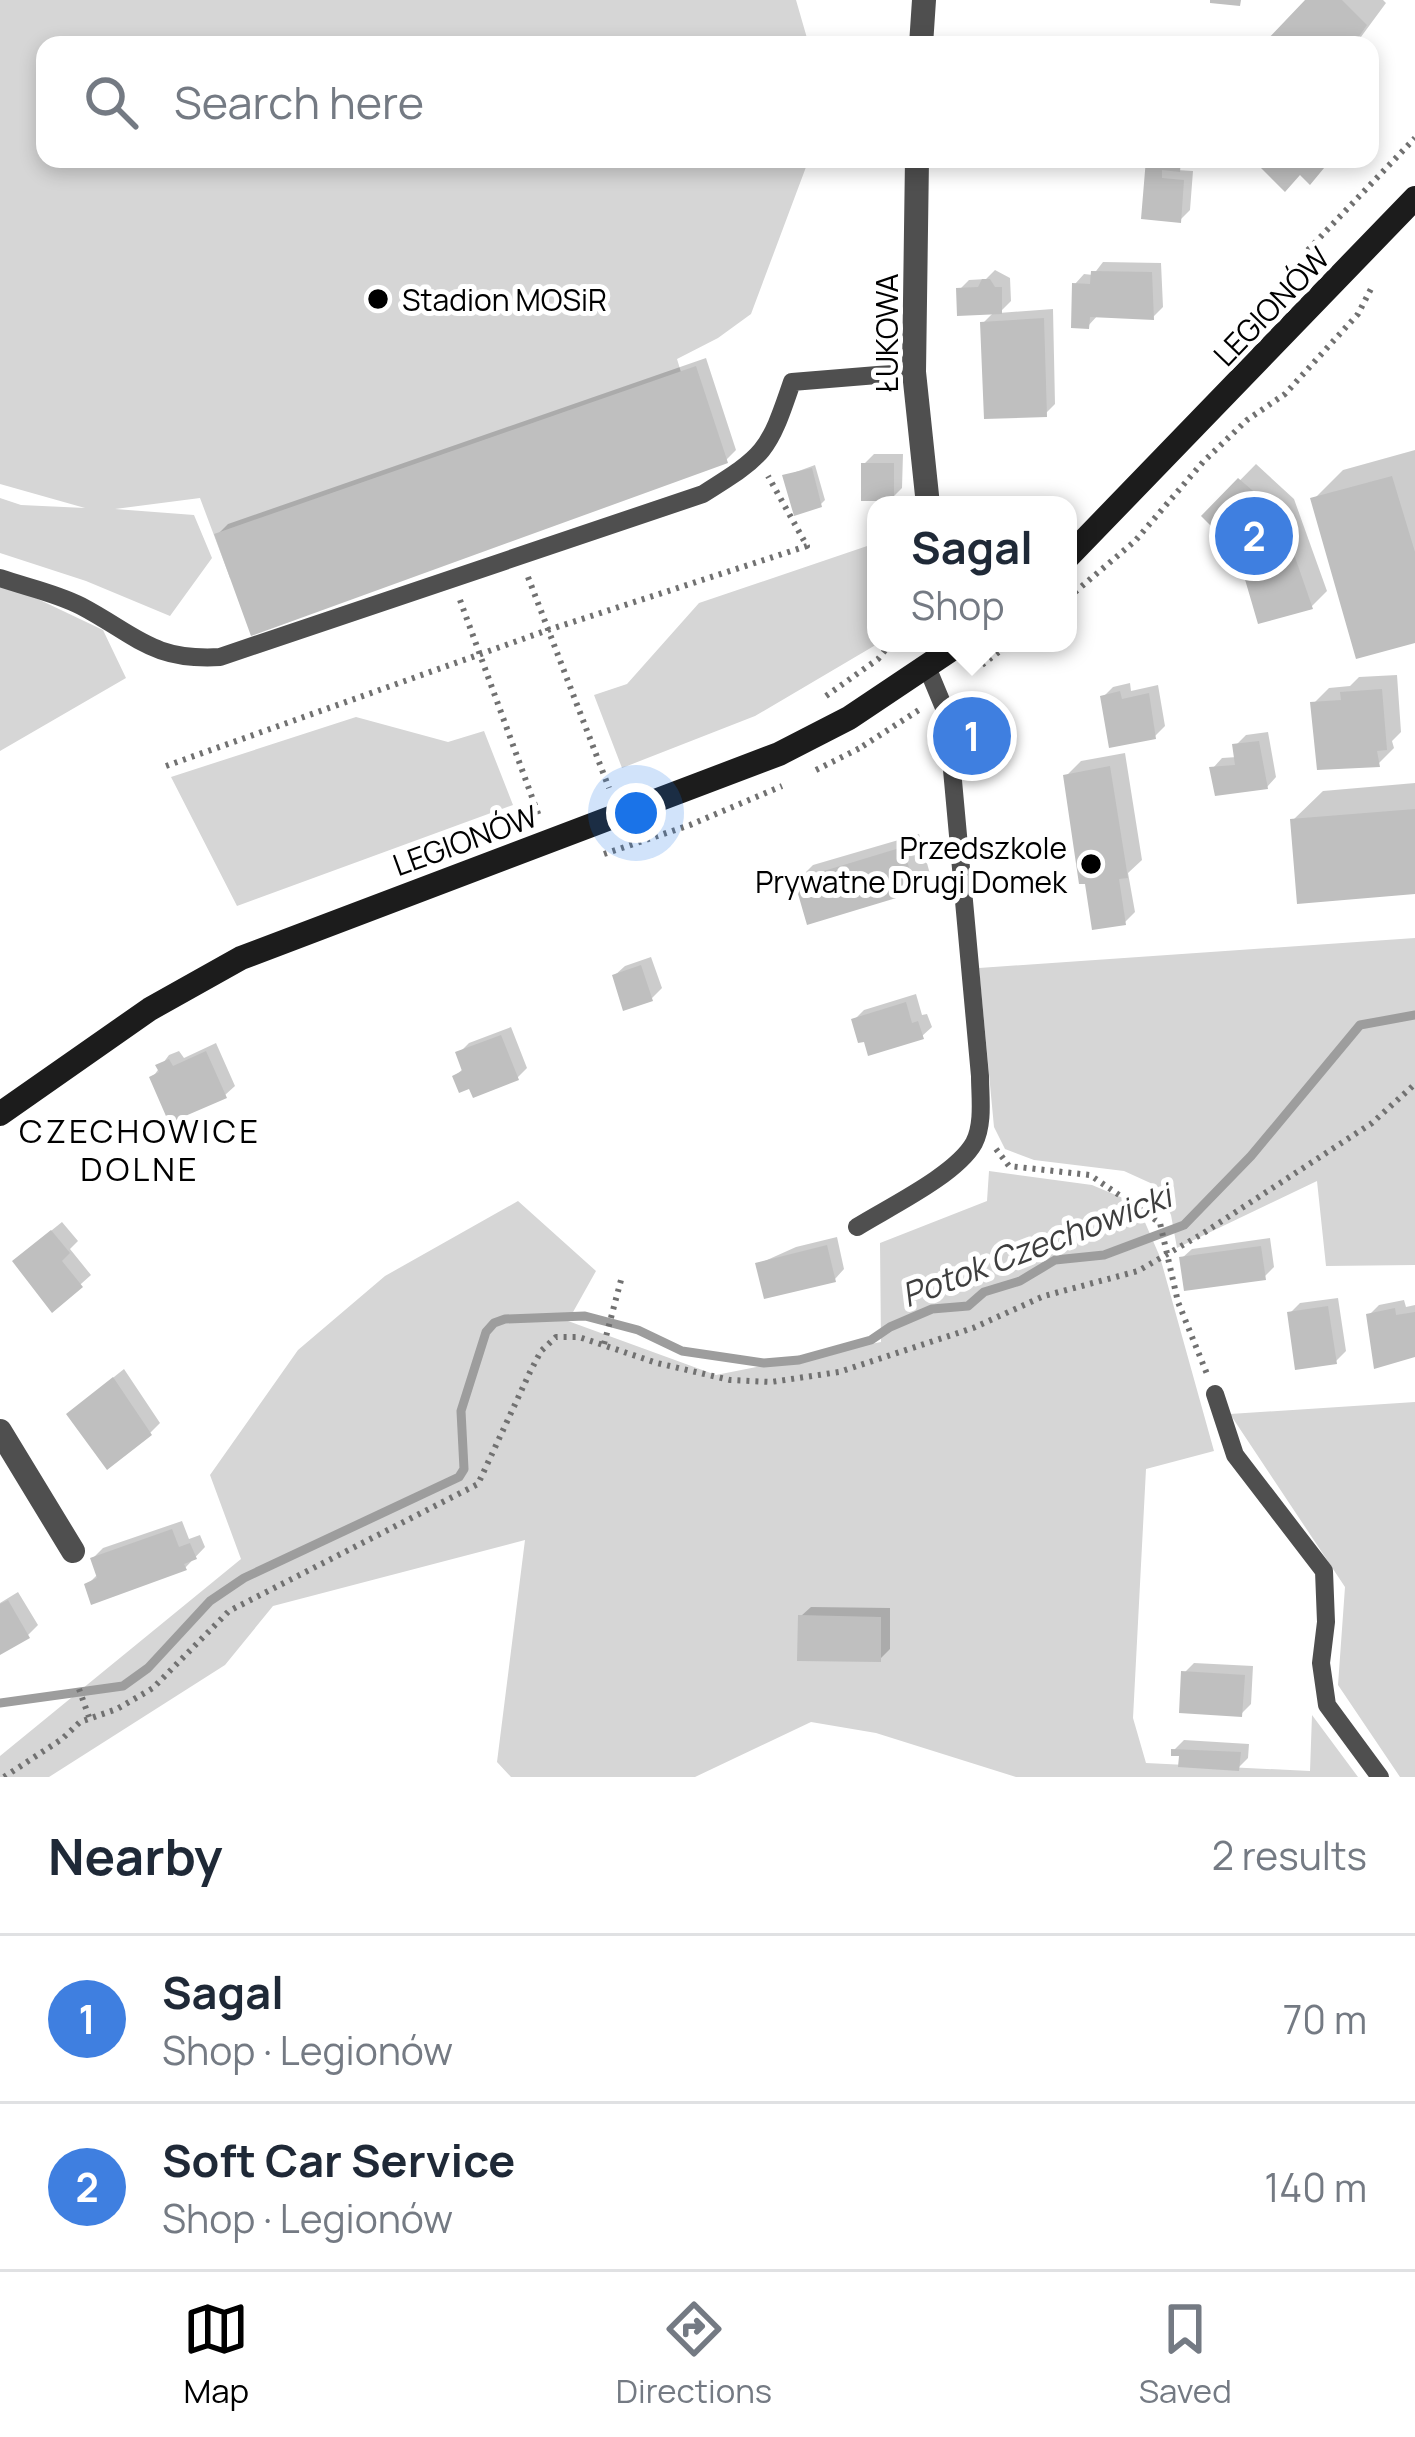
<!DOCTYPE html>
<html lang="en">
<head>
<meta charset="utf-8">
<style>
  :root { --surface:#fff; --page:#f2f2f3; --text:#1f2937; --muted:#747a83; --line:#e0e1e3; --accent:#000 }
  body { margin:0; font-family:Manrope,sans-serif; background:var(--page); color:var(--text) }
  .you { position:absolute; left:636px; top:813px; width:42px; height:42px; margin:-30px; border:9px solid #fff; border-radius:50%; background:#1a73e8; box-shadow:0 0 0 18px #1a73e833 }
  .badge { display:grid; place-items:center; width:78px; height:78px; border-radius:50%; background:var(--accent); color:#fff; font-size:39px; font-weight:700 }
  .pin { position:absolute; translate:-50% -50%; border:6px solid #fff; box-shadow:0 3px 12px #0006 }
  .popup { position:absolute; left:867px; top:496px; width:210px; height:156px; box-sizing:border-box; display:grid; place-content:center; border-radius:24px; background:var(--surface); filter:drop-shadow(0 3px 9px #0005); font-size:39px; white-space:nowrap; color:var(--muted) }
  .popup b { font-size:45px; color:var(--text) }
  .popup::after { content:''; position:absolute; left:50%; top:100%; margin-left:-24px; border:24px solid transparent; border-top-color:var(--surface) }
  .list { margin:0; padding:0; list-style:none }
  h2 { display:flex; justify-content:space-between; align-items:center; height:156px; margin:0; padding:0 48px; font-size:51px }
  h2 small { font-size:39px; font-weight:400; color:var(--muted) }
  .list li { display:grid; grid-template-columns:78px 1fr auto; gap:36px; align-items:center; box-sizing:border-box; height:168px; padding:0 48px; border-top:3px solid var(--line) }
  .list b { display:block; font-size:45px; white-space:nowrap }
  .list p { margin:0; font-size:39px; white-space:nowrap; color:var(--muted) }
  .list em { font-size:39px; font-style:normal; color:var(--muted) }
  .icon { flex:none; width:66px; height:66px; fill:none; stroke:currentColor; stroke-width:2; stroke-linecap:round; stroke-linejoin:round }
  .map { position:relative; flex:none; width:1415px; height:1777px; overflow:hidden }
  .search { position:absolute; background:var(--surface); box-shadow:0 6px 18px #0003; left:36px; right:36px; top:36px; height:132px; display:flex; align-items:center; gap:30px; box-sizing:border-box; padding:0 42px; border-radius:24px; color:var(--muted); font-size:45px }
  .sheet { height:492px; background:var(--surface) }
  nav { display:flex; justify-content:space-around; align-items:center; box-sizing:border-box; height:168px; border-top:3px solid var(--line); background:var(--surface); font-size:33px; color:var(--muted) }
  nav a { display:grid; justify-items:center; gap:6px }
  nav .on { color:var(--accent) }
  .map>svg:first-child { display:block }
</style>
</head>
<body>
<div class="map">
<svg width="1415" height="1777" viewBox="0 0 1415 1777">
  <rect width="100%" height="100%" fill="#fff"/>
  <path fill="#d6d6d6" d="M0,0h796l13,45h-764v114h764l-58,155 -33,24 -41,21 17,56 -464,163 -30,-80 -85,11 79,6 18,43 -42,58 -84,-35 -86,-28v-55l21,7 64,3 -85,-24z
    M876,543v100h3l-124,73 -133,52 -28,-73 33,-11 72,-81z
    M0,581l103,49 23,48 -126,73z
    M356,717l92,25 36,-11 29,74 -276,101 -66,-129z
    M1415,938v327l-89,1 -9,-85 -140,67 -6,-33 -14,-29 -33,-15 -90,-11 -29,-11 -11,-22 -15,-159z
    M989,1171l103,14 45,19 23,53 54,194 -68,18 -13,249 13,45 164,8 2,-56 46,62h-342l-140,-44 -65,-11 -116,55h-184l-14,-15 28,-222 -252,66 -48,59 -176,112h-49v-21l241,-197 -31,-84 88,-125 87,-74 133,-75 78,70 -28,50 148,54 165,-33 -1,-99 107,-42z
    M1415,1402v375h-15l-62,-92 7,-98 -115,-173z"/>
  <path fill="#0003" d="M1309,0h74l3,3 -31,42h-89z
    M1149,159h39l-11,11 16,1 -3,39 -10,10z
    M1103,262l58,1 2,44 -10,10 -54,-3 -11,12 -13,-42 9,-10 9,1z
    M995,270l15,8 1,23 -12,12 54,-4 2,95 -10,10 -62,-91 12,-12 -36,-21 10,-10 17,-1z
    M706,358l30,92 -10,10 -508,74 10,-10z
    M1415,450v190l-101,-141 29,-29z
    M874,454h29l-1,34 -10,10 -28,-34z
    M1256,464l38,35 33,92 -16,16 -72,-57 -34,-34z
    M815,465l10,35 -4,4 -36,-28z
    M1397,675l4,57 -9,9 2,7 -16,16 -65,-60 16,-16 21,-2 9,-9z
    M1130,683l1,8 27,-6 7,41 -10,10 -52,-39 10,-10z
    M996,703l2,41 -10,10 -31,-37 10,-10z
    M1268,732l8,45 -9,10 -54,-19 9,-10 15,-1 -1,-12 10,-10z
    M1125,753l17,107 -14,13 7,39 -10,10 -59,-146 15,-15z
    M1415,783v108l-122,-71 30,-29z
    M919,834l11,40 -15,16 -118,-9 16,-16z
    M651,957l11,31 -10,10 -37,-23 10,-9z
    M916,994l6,21 5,-1 5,13 -10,9 -68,-16 10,-10z
    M511,1027l16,41 -10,10 -62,-2 9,-8 -5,-15 10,-10z
    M216,1043l19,43 -10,9 -73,-17 17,-23 10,-4 5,7z
    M62,1222l16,19 -8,8 21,26 -38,34 -27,-58z
    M837,1237l7,32 -9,10 -77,-15 38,-17z
    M1270,1238l4,29 -10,10 -82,-19 10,-9z
    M1338,1298l8,53 -10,10 -46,-48 10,-10z
    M1404,1300l2,7 9,-2v50l-46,-40 10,-10z
    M124,1369l36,54 -10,10 -71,-28z
    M182,1521l7,18 11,-4 5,12 -20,21 -97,16 11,-11 -6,-15 10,-10z
    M18,1592l20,33 -10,10 -28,14v-46z
    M811,1607l79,1v41l-10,10 -79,-43z
    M1194,1663l59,3 -2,38 -10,10 -57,-41z
    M1184,1740l65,4 -1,14 -10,10 -64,-18z"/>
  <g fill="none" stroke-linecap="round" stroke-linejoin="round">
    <path stroke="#9d9d9d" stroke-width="9" d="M0,1703l123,-17 25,-18 62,-67 34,-23 215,-101 5,-8 -3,-58 25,-79 8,-9 11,-4 80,-3 53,14 44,21 82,12 35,-3 72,-20 19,-13 42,-18 36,-3 16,-14 36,-11 35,-21 49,-5 80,-30 67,-69 109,-131 55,-10"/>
  </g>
  <path fill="#bfbfbf" d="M1210,0h31l-1,6 -30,-3z
    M1305,0h37l25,25 -14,20h-91z
    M1146,159h35l-1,13 -18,-2v8l22,2 -3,43 -40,-4z
    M1252,159h74l3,3 -19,23 -10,-10 -15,17z
    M1091,271l61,1 2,48 -64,-3 -1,12 -18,-1 1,-45 18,1z
    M982,279h8l5,8h7v27l-45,2 -1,-28 22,-1z
    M1044,318l3,99 -63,2 -4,-97z
    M696,366l32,97 -477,173 -37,-102z
    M861,463h33v38h-33z
    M812,468l10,39 -28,9 -12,-41z
    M1392,476l23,76v91l-59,16 -46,-161z
    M1238,478l42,36 33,95 -55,15 -21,-72 -36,-36z
    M1382,689l5,61 -10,1 3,16 -63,3 -7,-68 31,-2 -1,-8z
    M1120,691l2,8 27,-6 7,46 -47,9 -9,-52z
    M987,711l3,46 -34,4 -2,-45z
    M1259,741l9,48 -53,7 -6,-29 26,-2 -3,-21z
    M1110,766l18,112 -9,1 7,46 -34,5 -7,-46h-6l-16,-109z
    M1415,809v85l-118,10 -7,-85z
    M903,847l13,45 -109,33 -13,-45z
    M641,965l12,36 -30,10 -11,-36z
    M906,1002l6,21 6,-2 6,18 -56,17 -4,-14 -6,1 -7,-24z
    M501,1035l18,45 -46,18 -4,-9 -10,4 -7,-17 10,-5 -7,-19z
    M206,1051l21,47 -58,25 -20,-46 10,-5 -4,-7 14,-6 4,7z
    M51,1230l19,23 -8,8 21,26 -31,26 -40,-52z
    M827,1245l9,37 -72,17 -9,-36z
    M1261,1246l5,34 -82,11 -5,-34z
    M1328,1306l9,58 -42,6 -8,-58z
    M1395,1308l1,7 19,-3v45l-41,12 -8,-55z
    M113,1377l39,58 -45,35 -41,-56z
    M172,1529l7,18 11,-4 7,16 -13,5 3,6 -96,35 -7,-21 13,-6 -7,-20z
    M8,1600l22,38 -30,17v-51z
    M798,1615l83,2v45l-84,-1z
    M1181,1671l64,4 -3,42 -63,-4z
    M1171,1749l70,3 -2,19 -61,-4 1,-11h-8z"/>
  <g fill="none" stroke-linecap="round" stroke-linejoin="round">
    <path stroke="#717171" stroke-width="6" stroke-dasharray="3 6" stroke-linecap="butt" d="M1304,276l1,-23 110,-115
      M528,577l81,211
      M1068,598l67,-57 68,-79 44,-42 38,-26 73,-80 15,-29
      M460,600l80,219
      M982,665l28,-22
      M826,696l52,-37 13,-16
      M863,746l59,-38
      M166,766l382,-136 259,-84 -39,-70
      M816,770l44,-22 -1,-3
      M604,854l86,-29 92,-39
      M996,1149l13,17 81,9 70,48 18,79 29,72
      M604,1344l17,-64
      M79,1689l10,28
      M4,1777l58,-38 18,-17 37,-13 36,-21 76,-77 249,-127 52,-112 11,-21 15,-14h23l78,26 73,17 41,2 68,-10 134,-44 71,-32 94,-25 64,-37 170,-111 43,-39"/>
    <path stroke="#4f4f4f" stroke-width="18" d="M0,578c26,9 56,15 81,28 55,29 71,55 139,51l483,-163c62,-39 65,-41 89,-112l122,-10
      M857,1227c32,-20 99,-52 117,-84 10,-19 6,-47 6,-67l-33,-361 -20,-48
      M1215,1394l20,61 89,116 2,51 -5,41 6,42 53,72"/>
    <path stroke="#4f4f4f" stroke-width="24" d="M921,45l3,-45
      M917,159l-3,213 14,133
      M0,1431l73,120"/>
    <path stroke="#1c1c1c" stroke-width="24" d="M1068,557l347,-359
      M0,1114l150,-105 91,-51 538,-204 70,-36 112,-75"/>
  </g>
  <g fill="#000" stroke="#fff" stroke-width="4.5">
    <circle cx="378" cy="299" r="12"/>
    <circle cx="1091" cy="864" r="12"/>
  </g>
  <g text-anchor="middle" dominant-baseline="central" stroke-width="10" stroke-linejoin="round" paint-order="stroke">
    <g font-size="30" fill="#000" stroke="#fff" text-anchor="start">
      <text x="402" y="299">Stadion MOSiR</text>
      <text x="1067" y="847" text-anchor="end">Przedszkole<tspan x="1067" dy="34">Prywatne Drugi Domek</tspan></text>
    </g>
    <g font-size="30" fill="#000" stroke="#fff">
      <text transform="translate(1271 306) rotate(-46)">LEGIONÓW</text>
      <text transform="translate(886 333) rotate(-90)">ŁUKOWA</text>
      <text transform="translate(465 840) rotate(-20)">LEGIONÓW</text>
    </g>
    <g font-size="33" letter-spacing="3" fill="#000" stroke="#fff">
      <text x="140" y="1130">CZECHOWICE<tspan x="140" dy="38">DOLNE</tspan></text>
    </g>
    <g font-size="33" font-style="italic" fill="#3e3e3e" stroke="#fff">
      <text transform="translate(1036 1245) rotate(-21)">Potok Czechowicki</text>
    </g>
  </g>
</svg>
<div class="you"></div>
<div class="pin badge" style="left:972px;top:736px;background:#3f7fe0">1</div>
<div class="popup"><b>Sagal</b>Shop</div>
<div class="pin badge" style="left:1254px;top:536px;background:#3f7fe0">2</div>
<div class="search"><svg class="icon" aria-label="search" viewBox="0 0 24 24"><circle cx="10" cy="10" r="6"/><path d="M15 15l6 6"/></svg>Search here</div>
</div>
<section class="sheet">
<h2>Nearby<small>2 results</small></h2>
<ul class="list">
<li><span class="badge" style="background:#3f7fe0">1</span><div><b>Sagal</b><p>Shop · Legionów</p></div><em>70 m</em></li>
<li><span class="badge" style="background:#3f7fe0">2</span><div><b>Soft Car Service</b><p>Shop · Legionów</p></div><em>140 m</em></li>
</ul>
</section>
<nav>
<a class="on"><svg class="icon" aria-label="map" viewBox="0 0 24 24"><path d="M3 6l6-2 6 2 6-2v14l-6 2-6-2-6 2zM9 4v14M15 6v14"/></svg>Map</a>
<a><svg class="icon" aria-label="directions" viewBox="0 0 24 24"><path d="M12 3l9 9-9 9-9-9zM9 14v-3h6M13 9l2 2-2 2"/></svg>Directions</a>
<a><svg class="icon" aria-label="saved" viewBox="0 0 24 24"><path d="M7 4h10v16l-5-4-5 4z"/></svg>Saved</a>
</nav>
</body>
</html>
